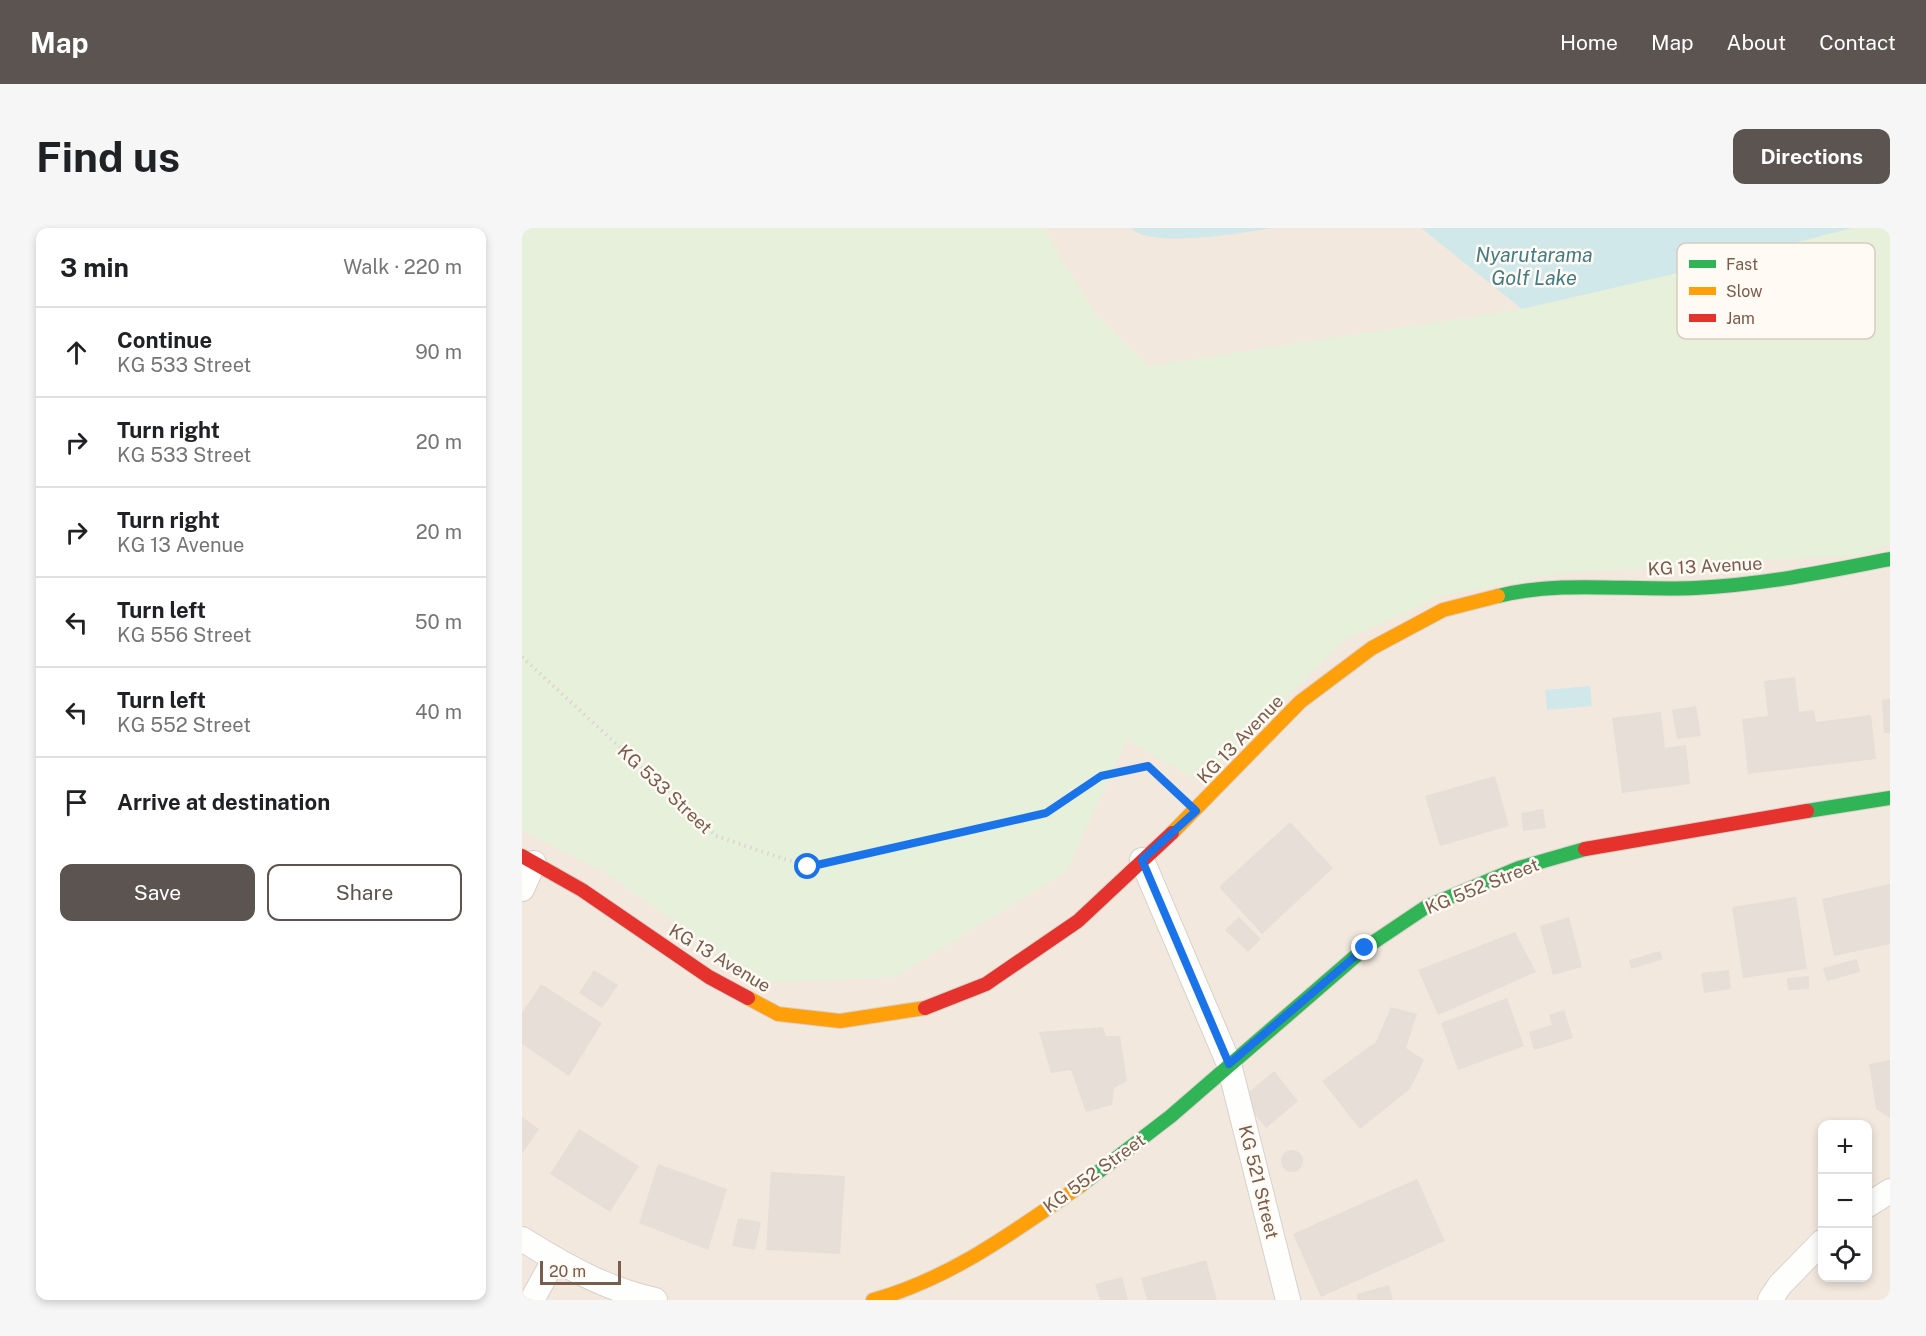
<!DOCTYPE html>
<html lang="en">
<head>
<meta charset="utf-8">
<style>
  :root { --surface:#fff; --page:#f6f6f6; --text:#202124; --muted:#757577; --line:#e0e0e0; --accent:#5c5450 }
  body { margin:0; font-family:"Public Sans",sans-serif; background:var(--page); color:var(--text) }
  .controls { position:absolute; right:18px; bottom:18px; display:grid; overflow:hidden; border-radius:12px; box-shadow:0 3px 9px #0003 }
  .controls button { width:54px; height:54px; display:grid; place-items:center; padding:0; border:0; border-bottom:2px solid var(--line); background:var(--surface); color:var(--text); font:30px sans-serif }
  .scale { position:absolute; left:18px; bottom:15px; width:81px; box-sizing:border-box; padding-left:6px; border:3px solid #7a5c4d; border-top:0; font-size:16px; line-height:21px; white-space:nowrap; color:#7a5c4d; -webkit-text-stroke:4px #fffaf3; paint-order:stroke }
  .stop { position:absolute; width:18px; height:18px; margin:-14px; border:4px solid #1a73e8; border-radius:50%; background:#fff }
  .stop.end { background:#1a73e8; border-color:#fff; box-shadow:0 2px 6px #0008 }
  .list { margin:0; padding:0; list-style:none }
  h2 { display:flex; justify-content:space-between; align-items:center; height:78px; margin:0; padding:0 24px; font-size:26px }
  h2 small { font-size:20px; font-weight:400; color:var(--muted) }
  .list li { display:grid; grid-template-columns:39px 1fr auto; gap:18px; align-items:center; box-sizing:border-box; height:90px; padding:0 24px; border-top:2px solid var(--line) }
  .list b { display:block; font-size:22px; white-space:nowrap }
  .list p { margin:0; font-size:20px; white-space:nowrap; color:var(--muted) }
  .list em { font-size:20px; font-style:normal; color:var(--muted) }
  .actions { display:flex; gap:12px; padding:18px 24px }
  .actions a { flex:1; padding:14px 0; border:2px solid var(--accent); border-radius:12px; text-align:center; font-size:21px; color:var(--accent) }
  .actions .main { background:var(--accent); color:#fff }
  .icon { flex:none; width:33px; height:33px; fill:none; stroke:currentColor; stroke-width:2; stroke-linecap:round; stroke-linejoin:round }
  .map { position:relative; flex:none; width:1368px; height:1072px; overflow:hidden; border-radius:12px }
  header { display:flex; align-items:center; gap:36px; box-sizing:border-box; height:84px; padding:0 30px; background:var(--accent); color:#fff }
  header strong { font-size:28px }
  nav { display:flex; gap:33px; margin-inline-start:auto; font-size:21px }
  .intro { display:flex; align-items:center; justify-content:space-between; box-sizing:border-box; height:144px; padding:0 36px }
  h1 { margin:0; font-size:42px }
  .button { padding:15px 27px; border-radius:12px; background:var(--accent); color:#fff; font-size:21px; font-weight:700 }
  main { display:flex; gap:36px; padding:0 36px }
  aside { flex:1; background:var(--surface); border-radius:12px; box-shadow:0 3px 9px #0003 }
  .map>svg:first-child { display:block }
</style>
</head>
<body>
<header>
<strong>Map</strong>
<nav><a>Home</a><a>Map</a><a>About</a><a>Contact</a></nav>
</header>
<div class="intro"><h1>Find us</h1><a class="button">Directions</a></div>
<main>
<aside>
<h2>3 min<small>Walk · 220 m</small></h2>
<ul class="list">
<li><svg class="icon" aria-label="ahead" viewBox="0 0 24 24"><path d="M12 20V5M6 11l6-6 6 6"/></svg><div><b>Continue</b><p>KG 533 Street</p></div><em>90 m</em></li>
<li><svg class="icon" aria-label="right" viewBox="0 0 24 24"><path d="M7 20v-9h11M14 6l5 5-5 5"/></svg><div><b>Turn right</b><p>KG 533 Street</p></div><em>20 m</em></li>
<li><svg class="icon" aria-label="right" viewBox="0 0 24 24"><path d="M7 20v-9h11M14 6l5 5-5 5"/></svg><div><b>Turn right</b><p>KG 13 Avenue</p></div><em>20 m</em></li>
<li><svg class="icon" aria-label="left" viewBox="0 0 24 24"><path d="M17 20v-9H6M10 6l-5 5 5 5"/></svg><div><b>Turn left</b><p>KG 556 Street</p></div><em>50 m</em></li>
<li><svg class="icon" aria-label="left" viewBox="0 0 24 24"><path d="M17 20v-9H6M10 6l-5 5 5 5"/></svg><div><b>Turn left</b><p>KG 552 Street</p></div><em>40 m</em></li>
<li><svg class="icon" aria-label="arrive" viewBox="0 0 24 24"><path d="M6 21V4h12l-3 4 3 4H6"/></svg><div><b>Arrive at destination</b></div></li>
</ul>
<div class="actions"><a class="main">Save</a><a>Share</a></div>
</aside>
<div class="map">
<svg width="1368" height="1072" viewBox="0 0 1368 1072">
  <rect width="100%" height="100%" fill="#f9f5f0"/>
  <path fill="#f2e8de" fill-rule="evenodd" d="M0,0h1368v1072h-1368zM1300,896h46v154h-46z"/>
  <path fill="#e7f0db" d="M0,0h521l53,87 52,51 374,-57 173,-40 157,-41h38v316l-32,11 -301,19 -115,22 -98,44 -142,143 -75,-43 -61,132 -171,105 -132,6 -159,-111 -82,-42z"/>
  <path fill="#d0e8ea" d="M609,0h141c-28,5 -123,21 -141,0z
    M899,0h431l-157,41 -173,40z
    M1068,458l2,20 -45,4 -2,-20z"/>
  <path fill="#e6ded7" d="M1273,449l4,35 15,-2 2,12 55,-7 5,44 -128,15 -6,-55 26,-3 -4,-35z
    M1368,471v34h-6l-2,-33z
    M1174,478l5,30 -24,3 -5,-29z
    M1139,484l4,36 21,-3 4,39 -68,9 -10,-75z
    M973,548l14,50 -69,20 -15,-50z
    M1021,581l3,19 -23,3 -2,-18z
    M768,594l43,46 -71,66 -43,-47z
    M1368,656v60l-56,12 -12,-57z
    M1274,669l11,72 -64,9 -11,-71z
    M717,689l22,22 -13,13 -23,-22z
    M1047,689l13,50 -29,8 -13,-49z
    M993,704l21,40 -98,43 -20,-45z
    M1138,723l3,8 -32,10 -2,-9z
    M1335,731l3,13 -33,9 -4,-13z
    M72,742l24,15 -16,23 -23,-15z
    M1207,742l2,19 -27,4 -3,-20z
    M1287,748v13l-21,1 -1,-12z
    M19,756l61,39 -33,53 -47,-32v-31z
    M985,770l17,48 -66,24 -17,-47z
    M869,779l26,7 -11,34 18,12 -14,29 -50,40 -38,-48 54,-39z
    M1042,782l9,28 -39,12 -5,-18 23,-7 -3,-10z
    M581,799l3,9h14l7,45 -13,7 -2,17 -26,7 -15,-42 -20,3 -12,-41z
    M1368,832v58l-14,-9 -7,-45z
    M752,843l24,30 -32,27 -24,-30z
    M0,889l17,12 -17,25z
    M57,901l60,37 -29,46 -60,-38z
    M759 933a11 11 0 1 1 22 0a11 11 0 1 1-22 0Z
    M136,936l69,25 -19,61 -69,-27z
    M249,944l74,4 -5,78 -74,-4z
    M895,951l28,62 -124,56 -28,-63z
    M216,990l23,4 -6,28 -23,-4z
    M684,1032l11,40h-70l-6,-22z
    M600,1049l6,23h-28l-5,-16z
    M867,1057l4,15h-35l-1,-6z"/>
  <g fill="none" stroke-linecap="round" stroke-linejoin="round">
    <defs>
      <path id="street" d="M620,632l87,204 59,236
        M0,661l12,-26
        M1346,977l22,-14
        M0,1011c43,27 84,50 133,61
        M10,1072l22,-40
        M1248,1072l10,-15 42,-43"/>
      <path id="fast" d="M976,368c64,-16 131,-5 197,-8 66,-3 130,-16 195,-29
        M1285,583l83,-13
        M558,958l91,-70 194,-168 61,-41 93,-39 66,-19"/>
      <path id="slow" d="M650,605l128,-131 72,-54 71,-38 55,-14
        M226,770l30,16 62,7 85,-13
        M351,1072c77,-21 142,-69 207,-114"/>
      <path id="jam" d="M1063,621l222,-38
        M0,628l60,34 127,87 39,21
        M403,780l61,-24 92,-63 94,-88"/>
    </defs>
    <use href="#street" stroke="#d7d1cb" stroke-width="26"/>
    <use href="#fast" stroke="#d9d2cb" stroke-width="16"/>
    <use href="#slow" stroke="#d9d2cb" stroke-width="16"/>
    <use href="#jam" stroke="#d9d2cb" stroke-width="16"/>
    <path stroke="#dcd5d0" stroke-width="4" stroke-dasharray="1.5 4.5" stroke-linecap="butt" d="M0,429l194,179 92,31 238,-54 55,-37 47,-10 27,25"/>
    <use href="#street" stroke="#fefefd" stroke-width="24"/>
    <use href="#fast" stroke="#30b455" stroke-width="14"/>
    <use href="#slow" stroke="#ff9f0a" stroke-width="14"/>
    <use href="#jam" stroke="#e5322d" stroke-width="14"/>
  </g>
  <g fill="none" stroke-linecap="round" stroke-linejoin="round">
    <path stroke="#1a73e8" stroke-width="8" d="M286,639l238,-54 55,-37 47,-10 48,45 -54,49 87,204 136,-116"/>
  </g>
  <g text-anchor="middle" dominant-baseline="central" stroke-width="5" stroke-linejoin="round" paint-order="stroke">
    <g font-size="18" fill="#7a5c4d" stroke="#fffaf3">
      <text transform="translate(1183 338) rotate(-3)">KG 13 Avenue</text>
      <text transform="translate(718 511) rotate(-46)">KG 13 Avenue</text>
      <text transform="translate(143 561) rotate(43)">KG 533 Street</text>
      <text transform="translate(960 658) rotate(-22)">KG 552 Street</text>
      <text transform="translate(198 730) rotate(31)">KG 13 Avenue</text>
      <text transform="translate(572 945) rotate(-36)">KG 552 Street</text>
      <text transform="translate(737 954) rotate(76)">KG 521 Street</text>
    </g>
    <g font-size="20" font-style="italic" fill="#437c86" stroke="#fffaf3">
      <text x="1012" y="27">Nyarutarama<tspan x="1012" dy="23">Golf Lake</tspan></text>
    </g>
  </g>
  <rect x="1155" y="15" width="198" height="96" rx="9" fill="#fffaf3" stroke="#d7cbc1" stroke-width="1.5"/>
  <rect x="1167" y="32" width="27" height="8" fill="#30b455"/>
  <rect x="1167" y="59" width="27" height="8" fill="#ff9f0a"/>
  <rect x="1167" y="86" width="27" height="8" fill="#e5322d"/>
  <g font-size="16" fill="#7a5c4d">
    <text x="1204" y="42">Fast</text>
    <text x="1204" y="69">Slow</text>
    <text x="1204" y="96">Jam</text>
  </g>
</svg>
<div class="controls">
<button>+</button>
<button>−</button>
<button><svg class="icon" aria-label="locate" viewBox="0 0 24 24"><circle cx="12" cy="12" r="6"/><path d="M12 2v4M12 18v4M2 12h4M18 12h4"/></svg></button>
</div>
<div class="scale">20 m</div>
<div class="stop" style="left:286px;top:639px"></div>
<div class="stop end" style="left:843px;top:720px"></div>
</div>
</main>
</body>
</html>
